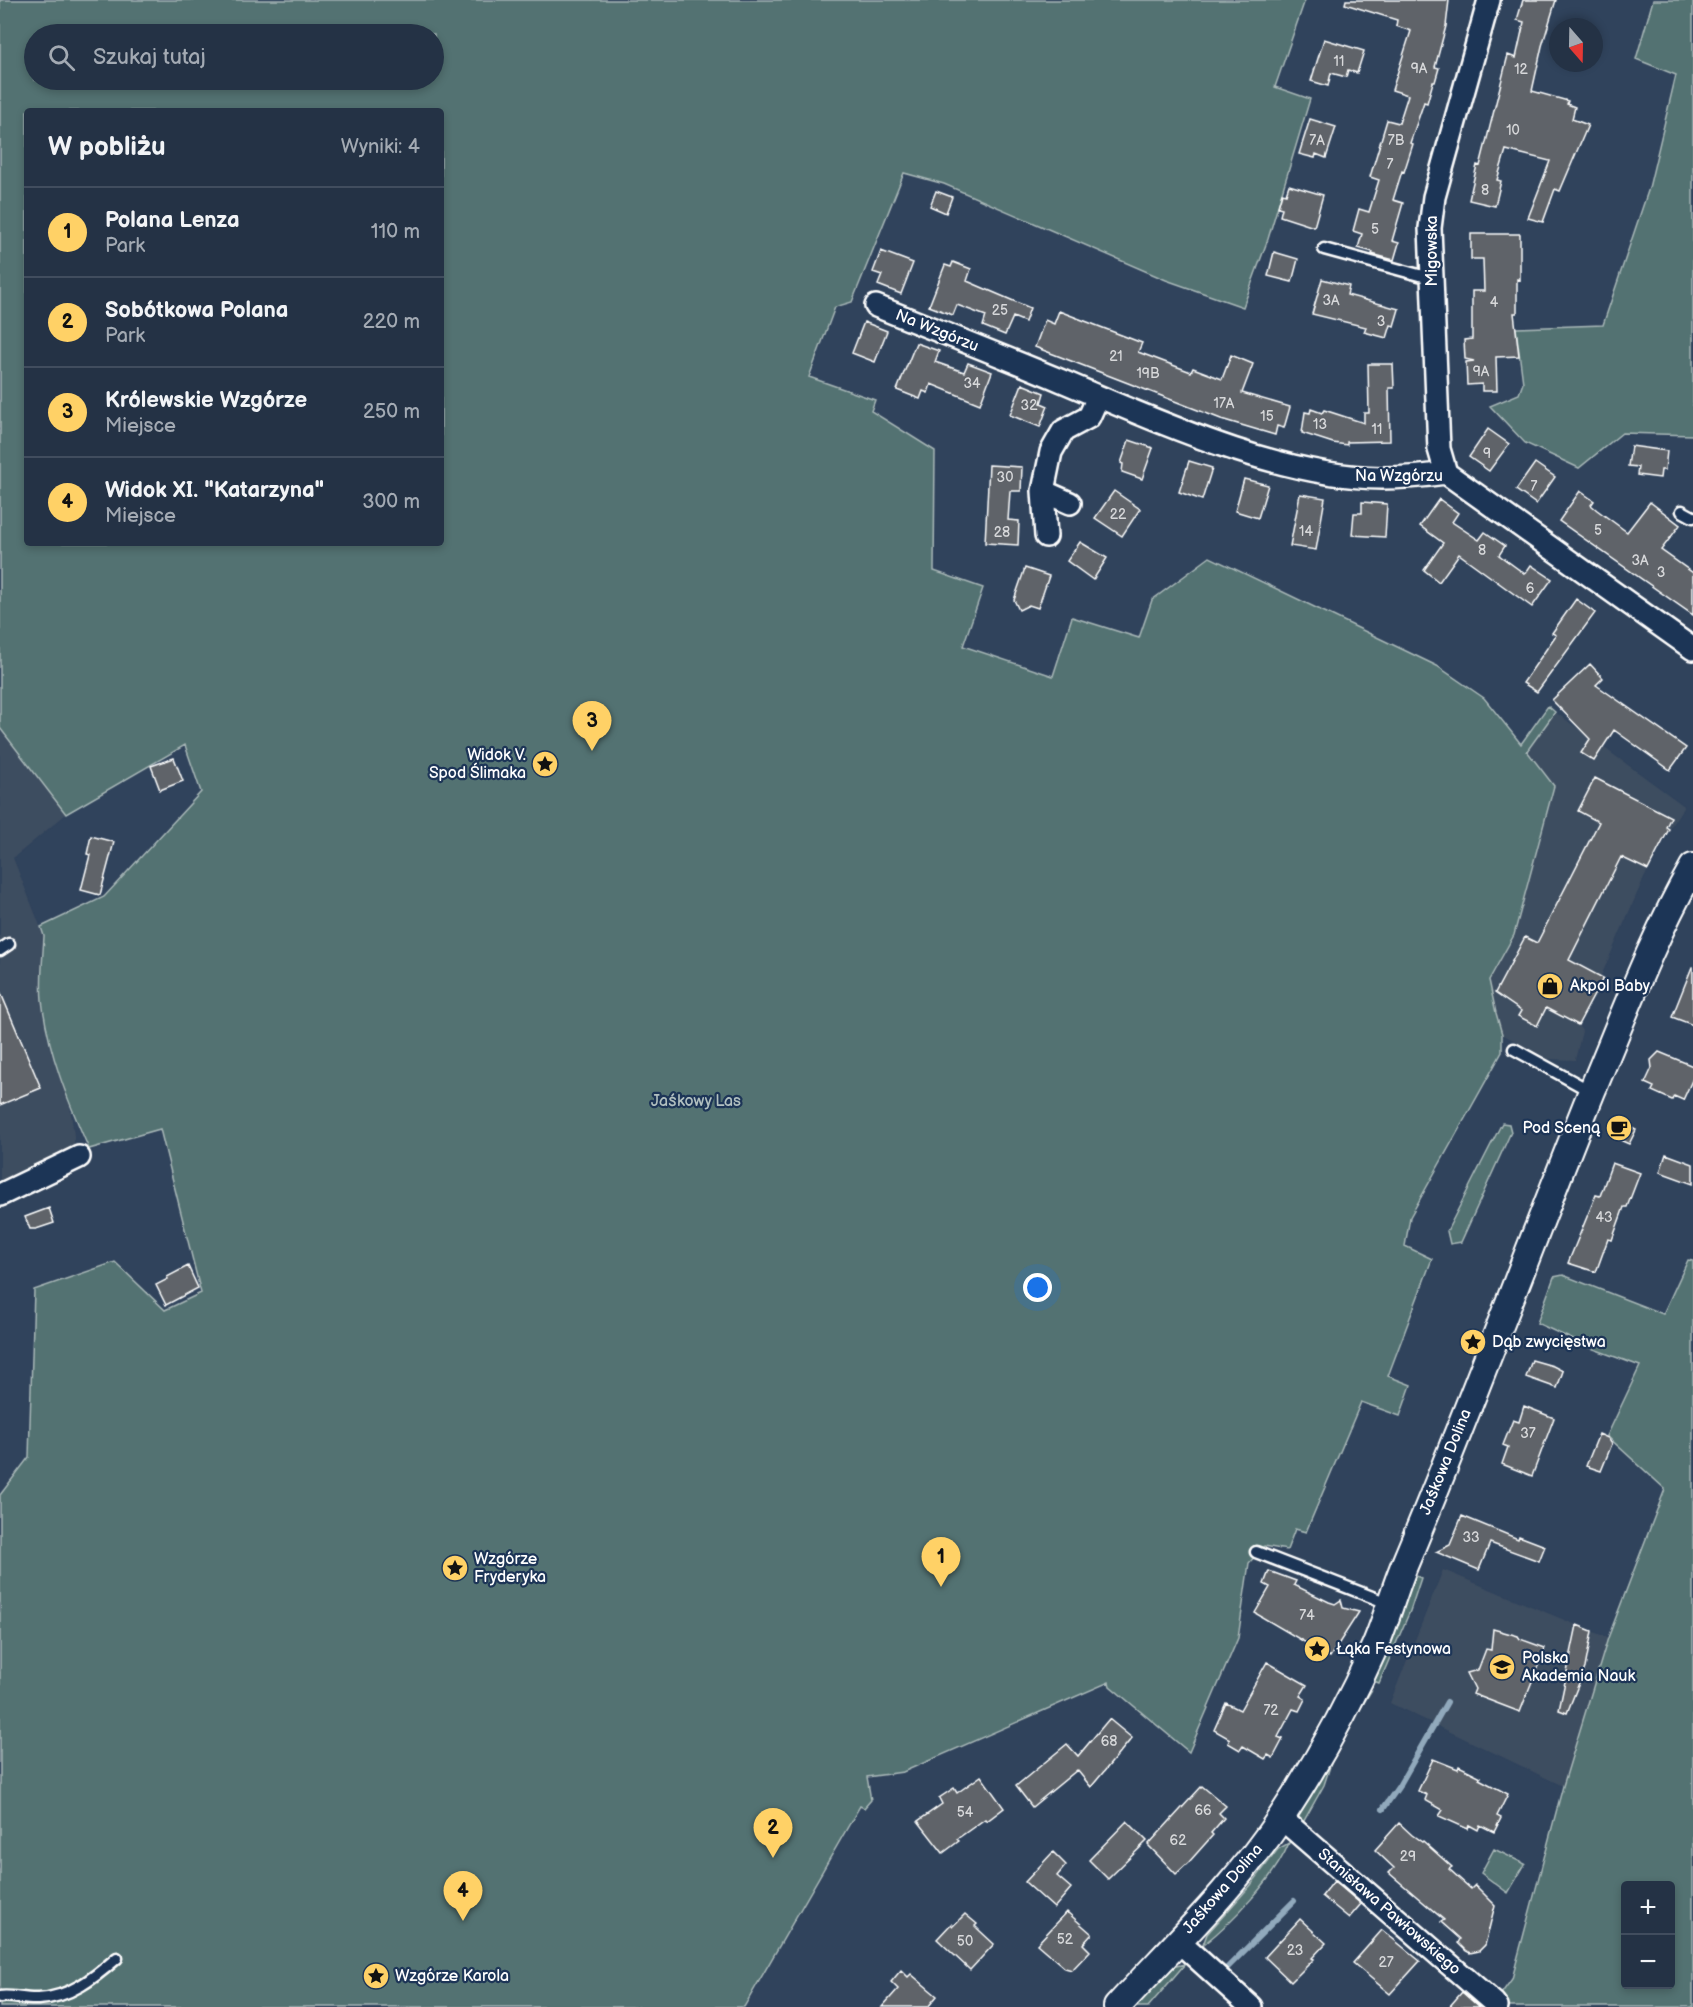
<!DOCTYPE html>
<html lang="pl">
<head>
<meta charset="utf-8">
<style>
  :root { --surface:#243245; --page:#303e50; --text:#f1f3f6; --muted:#a3aab3; --line:#414d5e; --accent:#ffd166 }
  body { margin:0; font-family:"Balsamiq Sans",sans-serif; background:var(--page); color:var(--text) }
  .controls { position:absolute; right:18px; bottom:18px; display:grid; overflow:hidden; border-radius:6px; box-shadow:0 3px 9px #0003 }
  .controls button { width:54px; height:54px; display:grid; place-items:center; padding:0; border:0; border-bottom:2px solid var(--line); background:var(--surface); color:var(--text); font:30px sans-serif }
  .compass { position:absolute; left:1549px; top:18px; width:54px; height:54px; border-radius:50%; background:var(--surface); box-shadow:0 3px 9px #0003; rotate:160deg }
  .you { position:absolute; left:1038px; top:1288px; width:21px; height:21px; margin:-15px; border:4px solid #fff; border-radius:50%; background:#1a73e8; box-shadow:0 0 0 9px #1a73e833 }
  .badge { display:grid; place-items:center; width:39px; height:39px; border-radius:50%; background:var(--accent); color:#111; font-size:20px; font-weight:700 }
  .pin { position:absolute; translate:-50% -50px; filter:drop-shadow(0 2px 3px #0008) }
  .pin::after { content:''; position:absolute; top:32px; width:21px; height:18px; background:inherit; clip-path:polygon(0 0,100% 0,50% 100%) }
  .list { margin:0; padding:0; list-style:none }
  h2 { display:flex; justify-content:space-between; align-items:center; height:78px; margin:0; padding:0 24px; font-size:26px }
  h2 small { font-size:20px; font-weight:400; color:var(--muted) }
  .list li { display:grid; grid-template-columns:39px 1fr auto; gap:18px; align-items:center; box-sizing:border-box; height:90px; padding:0 24px; border-top:2px solid var(--line) }
  .list b { display:block; font-size:22px; white-space:nowrap }
  .list p { margin:0; font-size:20px; white-space:nowrap; color:var(--muted) }
  .list em { font-size:20px; font-style:normal; color:var(--muted) }
  .icon { flex:none; width:33px; height:33px; fill:none; stroke:currentColor; stroke-width:2; stroke-linecap:round; stroke-linejoin:round }
  .map { position:relative; flex:none; width:1693px; height:2007px; overflow:hidden }
  .search { position:absolute; background:var(--surface); box-shadow:0 3px 9px #0003; left:24px; top:24px; width:420px; height:66px; display:flex; align-items:center; gap:15px; box-sizing:border-box; padding:0 21px; border-radius:33px; color:var(--muted); font-size:22px }
  .panel { position:absolute; background:var(--surface); box-shadow:0 3px 9px #0003; left:24px; top:108px; width:420px; height:438px; border-radius:6px }
  .map>svg:first-child { display:block }
</style>
</head>
<body>
<div class="map">
<svg width="1693" height="2007" viewBox="0 0 1693 2007">
  <rect width="100%" height="100%" fill="#30435c"/>
  <filter id="ink" filterUnits="userSpaceOnUse"><feTurbulence type="fractalNoise" baseFrequency=".0167" numOctaves="2"/><feDisplacementMap in="SourceGraphic" scale="12" xChannelSelector="R" yChannelSelector="G"/><feConvolveMatrix kernelMatrix="1 2 1 2 8 2 1 2 1" color-interpolation-filters="sRGB"/></filter>
  <g filter="url(#ink)">
    <path fill="#3e4d60" d="M1555,712l129,94 -15,23 -27,53 -41,94 2,2 -25,47 4,6 -7,29 -26,-1 -47,-25 -6,-21 -7,-33 25,-45 13,-184z
      M0,728l66,86 -53,44 31,78 -2,62 6,42 22,66 4,30v9l-74,40z
      M1443,1570l165,68 -45,148 -173,-83z"/>
    <path fill="#537272" stroke="#a9b8b8" stroke-width="1.5" fill-rule="evenodd" d="M0,0h1305l-30,87 35,12 -42,140 -25,68 -77,-27 -222,-96 -40,-11 -52,129 -17,5 -26,70 66,23 -4,11 64,40 -1,120 49,17 -20,58 90,30 19,-59 67,21 13,-38 58,-43 227,109 47,32 37,46 27,-38 7,6 -28,39 27,35 -40,149 -25,45 7,33 6,21v18l-92,165 -5,29 27,13 -44,117 23,9 -11,31 -39,-14 -55,130 -11,-3 -8,21 -23,-4 -15,17 -11,75 -49,114 -79,-66 -1,-4 -206,90 -36,5 4,23 -7,8 -4,-2 -116,201h-744v-512l29,-38 5,-167 81,-28 50,48 36,-17 -41,-164 -71,20c-21,-48 -41,-96 -47,-149 -2,-20 1,-43 2,-64l-3,-9 63,-30 97,-105 -16,-47 -119,69 -66,-86zM34,34h400v46h-400zM27,111h414v432h-414z
      M1653,0h40v435l-71,-2 -43,35 -54,-25 -35,-37 29,-12 4,-11 -7,-55 87,-3 46,-137 27,-113 -40,-16z
      M1502,1123l7,1 2,8 -50,110 -11,2 -3,-13z
      M1688,1260l5,1v746h-183l-9,-13 11,-15 51,-193 45,-148 57,-149 -58,-53 33,-70 -49,-18 -54,-25 17,-46 9,-2 100,39zM1626,1886h44v98h-44z
      M1411,1574l10,4 -11,33 -31,72 -10,-4z
      M1371,1691l-36,60 -11,34 -23,41 -4,-6 1,-7 64,-118z
      M1289,1843c-14,35 -56,78 -86,102l4,-11 44,-49 27,-36z
      M1494,1849l31,15 -17,29 -27,-20z
      M1185,1964l-37,43h-15l39,-40z"/>
    <g fill="none" stroke-linecap="round" stroke-linejoin="round">
      <path stroke="#91a9bc" stroke-width="6" d="M1383,1809l16,-23 48,-84
        M1226,1969l68,-68"/>
    </g>
    <path fill="#5e6469" stroke="#fff" stroke-width="1.5" d="M1346,0h103l-3,26 -11,41 4,1 -4,14h-2l-6,21 -3,-1 -14,41 3,1 -9,28 -2,-1 -9,29 10,3 -11,38 7,2 -5,17 -22,-6 1,-2 -15,-4 4,-14 -9,-3 6,-22 10,3 10,-32 -9,-3 17,-57 12,3 9,-28 -16,-5 19,-59 -15,-5 1,-6 -52,-16z
      M1523,0h33l-14,46 -10,45 36,10 -1,3 8,3 -3,12 16,6 -28,66 -5,-2 -12,33 -15,-4 22,-57 -44,-11 -9,30 4,1 -6,25 -26,-6 8,-35 3,1 28,-111 8,3 8,-36 -7,-2z
      M1324,39l40,12 -7,22 -9,-3 -2,7 -15,-4 -3,13 -17,-5z
      M1310,119l26,8 -10,31 -10,-4 -1,4 -16,-4z
      M1289,185l34,10 -9,32 -34,-11 2,-8 -4,-1 4,-14 4,1z
      M936,191l16,6 -6,16 -16,-7z
      M1471,234h49v46l-3,-1v34h-3l5,43 -23,1 1,34h-15v-7l-15,1 -1,-23 8,-1 -9,-2 -1,-19 8,-1v-48h12l-1,-32h-12z
      M881,251l32,12 -12,31 -23,-9 4,-10 -9,-3z
      M1274,252l24,7 -6,23 -24,-6z
      M953,262l18,7 -4,12 63,27 -5,14 -12,-5 -8,18 -22,-9 3,-10 -29,-11 -4,10 -24,-9 16,-41 6,2z
      M1322,279l27,7 -2,9 52,14 -5,17 -3,-1 -4,13 -23,-6 2,-5 -54,-13z
      M1059,311l83,32 -4,9 53,20 2,-4 29,11 9,-24 22,9 -11,29 48,14 -6,21 -7,-2 -2,9 -54,-16 -186,-72 10,-27 9,4z
      M864,322l23,9 -12,31 -23,-9z
      M916,343l23,8 -4,11 29,10 4,-9 24,9 -12,32 -49,-20 -3,9 -5,-2 -3,8 -23,-9z
      M1368,364h25l1,24h-5l1,53 -43,1v3l-14,-2 -31,-10 3,-21 5,1 1,-4 11,4 2,-3 40,13v-10h5z
      M1022,384l22,9 -3,10 7,3 -8,21 -30,-12z
      M1488,429l21,15 -20,27 -20,-14z
      M1129,440l24,8 -11,31 -20,-7 1,-8 -2,-1z
      M1631,446l36,5 -2,19h-4l-1,8 -23,-3 1,-8 -10,-1z
      M1189,461l23,7 -10,32 -23,-8z
      M1535,463l20,14 -19,27 -20,-14z
      M989,465l33,2 -1,24h-11l-2,29 11,1 -1,24 -33,-2z
      M1244,479l24,6 -10,33 -23,-7z
      M1114,491l26,18 -18,27 -27,-18z
      M1580,491l14,10 -3,4 6,5 30,22 23,-30 30,23 -19,25 32,23v42l-134,-94z
      M1300,494l25,4 -9,52 -26,-4z
      M1439,499l19,14 -6,9 27,18 6,-8 20,14 -6,9 26,19 6,-9 21,14 -20,28 -73,-53 -20,28 -15,-12 19,-27 -23,-17z
      M1362,502l25,2 -2,33 -33,-2 2,-22h8z
      M1080,542l27,16 -14,22 -26,-19z
      M1025,568l24,8 -11,32 -9,-3 -10,5 -5,-10z
      M1576,599l19,14 -58,79 -14,-9 33,-48 -4,-2z
      M1590,664l13,14 -7,7 90,63 -16,22 -56,-40 -20,31 -13,-8 9,-14 -38,-39z
      M174,758l9,23 -23,9 -9,-24z
      M1595,778l76,39 -5,10 3,2 -21,41 -27,-13 -52,103 34,18 -25,47 -32,-17 -9,18 -19,-10 3,-5 -26,-18 30,-56 12,6 62,-121 -21,-11z
      M91,836l23,6 -14,53 -19,-5 9,-35 -3,-1z
      M1692,967h1v58l-21,-8z
      M0,991l41,97 -41,17z
      M1659,1052l34,14v12l-10,22 -9,-4 -2,4 -20,-9 2,-4 -9,-4 7,-15 -1,-8z
      M1618,1121l18,9 -7,14 -18,-8z
      M1666,1154l27,10v20l-33,-12z
      M1612,1163l28,10 -13,34h-3l-12,33 -4,-1 -12,33 -28,-9 28,-68 4,1z
      M49,1208l5,15 -18,6h-6l-5,-12z
      M188,1266l10,22 -32,17 -10,-20 12,-6 -1,-2z
      M1532,1360l21,6 10,5 -6,17 -31,-11z
      M1524,1406l30,12 -22,58 -30,-12 6,-17 -5,-2 10,-25 6,2z
      M1599,1434l9,4 4,6 -11,27 -15,-5z
      M1462,1516l56,23 1,-3 26,10 -6,15 -49,-18 -11,27 -43,-18 14,-7z
      M1269,1571l27,10 -2,4 35,17 6,2 6,-4 2,8 16,4 -29,45 -75,-44 15,-26 -6,-3z
      M1577,1625l15,6 -7,37 -18,45 -8,-3z
      M1493,1629l25,7 2,3 25,9 -25,64 -47,-18 2,-5 -8,-16 11,-3 8,-21 5,1z
      M1267,1662l40,23 -7,11 5,3 -6,12 -6,-2 -15,28 5,2 -10,19 -5,-3 -3,4 -22,-13 -3,4 -12,-7 2,-4 -16,-9 12,-27 14,7z
      M1109,1719l23,19 -41,49 -14,-17 -45,37 -16,-21 51,-42 11,12z
      M1433,1759l25,10 1,-3 22,11 -2,2 29,15 -11,22 4,2 -7,14 -14,-7 -2,5 -9,-5 -1,4 -29,-13 4,-6 -18,-10 2,-5 -9,-4z
      M981,1776l23,32 -17,13 -2,-2 -28,20 2,2 -16,12 -25,-32 24,-17 -3,-6 15,-10 3,5z
      M1202,1786l24,20 -7,7 5,5 -13,15 2,2 -24,27 -13,12 -28,-29z
      M1127,1821l20,20 -39,38 -19,-19z
      M1399,1823l13,12 10,7 1,-1 29,26 -3,2 22,20 4,-4 20,20 -10,40 -6,6 -9,2 -4,-2 -8,-8 2,-4 -19,-17 3,-2 -55,-47 5,-5 -19,-18z
      M1053,1852l13,13 -9,11 14,12 -17,20 -29,-26z
      M1334,1881l27,23 -12,14 -27,-22z
      M1067,1912l25,22 -9,10 7,7 -18,19 -7,-2 -28,-24z
      M965,1914l12,10 -2,2 5,5 14,13 -24,26 -33,-31 14,-15 2,2z
      M1300,1919l26,24 -14,15 2,1 -23,23 -26,-25z
      M1382,1930l38,31 -30,33 -37,-31z
      M901,1970l7,7 3,-3 26,22 -9,11h-46l16,-18 -7,-7z
      M1462,1992l17,15h-30z"/>
    <g fill="none" stroke-linecap="round" stroke-linejoin="round">
      <defs>
        <path id="service" d="M1324,249l95,26 13,2
          M1682,511l11,6
          M0,950l9,-6
          M1514,1049l78,43
          M1256,1552l134,52
          M0,1997c11,-2 25,3 38,2 31,-1 56,-21 79,-41"/>
        <path id="minor" d="M876,306c62,25 124,49 186,75 95,40 216,96 320,97 22,0 43,-2 64,-5l247,176
          M1446,473l-7,-24 -9,-221 4,-31 55,-197
          M1043,491l27,12
          M1046,536l-3,-45 8,-39 12,-21 26,-14 9,-20
          M0,1195l79,-38
          M1281,1818l213,185 3,4
          M1178,1941l73,66"/>
        <path id="tertiary" d="M1117,2007c56,-61 119,-121 165,-191 35,-53 67,-111 93,-170 12,-28 19,-57 31,-85 65,-155 123,-314 186,-470 32,-76 60,-152 101,-224"/>
      </defs>
      <use href="#service" stroke="#fff" stroke-width="15"/>
      <use href="#minor" stroke="#fff" stroke-width="26"/>
      <use href="#tertiary" stroke="#fff" stroke-width="30"/>
      <use href="#service" stroke="#1d3557" stroke-width="10"/>
      <use href="#minor" stroke="#1d3557" stroke-width="21"/>
      <use href="#tertiary" stroke="#1d3557" stroke-width="26"/>
    </g>
  </g>
  <defs>
    <symbol id="sight-disc" viewBox="-11 -11 22 22"><circle r="9.5" fill="#ffd166" stroke="#1d3557"/><path d="M0-6L1.8-2.2L6-1.7L2.9 1.2L3.7 5.4L0 3.3L-3.7 5.4L-2.9 1.2L-6-1.7L-1.8-2.2Z" fill="#111"/></symbol>
    <symbol id="shop-disc" viewBox="-11 -11 22 22"><circle r="9.5" fill="#ffd166" stroke="#1d3557"/><path d="M-5-2.5h2.3a2.7 3.5 0 0 1 5.4 0H5L5.5 6h-11ZM-1.5-2.5h3a1.5 2.3 0 0 0-3 0Z" fill="#111"/></symbol>
    <symbol id="cafe-disc" viewBox="-11 -11 22 22"><circle r="9.5" fill="#ffd166" stroke="#1d3557"/><path d="M-5.5-4.5H6V0H3Q3 3.5 0 3.5H-2.5Q-5.5 3.5-5.5 0ZM3-3.2v2h1.7v-2ZM-6 4.5H4V6H-6Z" fill="#111"/></symbol>
    <symbol id="university-disc" viewBox="-11 -11 22 22"><circle r="9.5" fill="#ffd166" stroke="#1d3557"/><path d="M0-5L7-2L0 1L-7-2ZM-4 1L0 2.5L4 1V4Q0 6-4 4Z" fill="#111"/></symbol>
  </defs>
  <g fill-rule="evenodd">
    <use href="#sight-disc" x="530" y="749" width="30" height="30"/>
    <use href="#shop-disc" x="1535" y="971" width="30" height="30"/>
    <use href="#cafe-disc" x="1604" y="1113" width="30" height="30"/>
    <use href="#sight-disc" x="1458" y="1327" width="30" height="30"/>
    <use href="#sight-disc" x="440" y="1553" width="30" height="30"/>
    <use href="#sight-disc" x="1302" y="1634" width="30" height="30"/>
    <use href="#university-disc" x="1487" y="1652" width="30" height="30"/>
    <use href="#sight-disc" x="361" y="1961" width="30" height="30"/>
  </g>
  <g text-anchor="middle" dominant-baseline="central" stroke-width="4.5" stroke-linejoin="round" paint-order="stroke">
    <g font-size="14" fill="#d7d8da">
      <text x="1339" y="61">11</text>
      <text x="1419" y="68">9A</text>
      <text x="1521" y="69">12</text>
      <text x="1513" y="130">10</text>
      <text x="1317" y="140">7A</text>
      <text x="1396" y="140">7B</text>
      <text x="1390" y="164">7</text>
      <text x="1485" y="190">8</text>
      <text x="1375" y="229">5</text>
      <text x="1331" y="300">3A</text>
      <text x="1494" y="302">4</text>
      <text x="1000" y="310">25</text>
      <text x="1381" y="321">3</text>
      <text x="1116" y="356">21</text>
      <text x="1481" y="371">9A</text>
      <text x="1148" y="373">19B</text>
      <text x="972" y="383">34</text>
      <text x="1224" y="403">17A</text>
      <text x="1029" y="405">32</text>
      <text x="1267" y="416">15</text>
      <text x="1320" y="424">13</text>
      <text x="1377" y="429">11</text>
      <text x="1487" y="453">9</text>
      <text x="1005" y="477">30</text>
      <text x="1534" y="486">7</text>
      <text x="1118" y="514">22</text>
      <text x="1598" y="530">5</text>
      <text x="1306" y="531">14</text>
      <text x="1002" y="532">28</text>
      <text x="1482" y="550">8</text>
      <text x="1640" y="560">3A</text>
      <text x="1661" y="572">3</text>
      <text x="1530" y="588">6</text>
      <text x="1604" y="1217">43</text>
      <text x="1528" y="1433">37</text>
      <text x="1471" y="1537">33</text>
      <text x="1307" y="1615">74</text>
      <text x="1271" y="1710">72</text>
      <text x="1109" y="1741">68</text>
      <text x="1203" y="1810">66</text>
      <text x="965" y="1812">54</text>
      <text x="1178" y="1840">62</text>
      <text x="1408" y="1856">29</text>
      <text x="1065" y="1939">52</text>
      <text x="965" y="1941">50</text>
      <text x="1295" y="1950">23</text>
      <text x="1386" y="1962">27</text>
    </g>
    <g font-size="16" fill="#fff" stroke="#1d3557">
      <text transform="translate(1432 251) rotate(-90)">Migowska</text>
      <text transform="translate(937 331) rotate(22)">Na Wzgórzu</text>
      <text x="1399" y="476">Na Wzgórzu</text>
      <text transform="translate(1446 1462) rotate(-68)">Jaśkowa Dolina</text>
      <text transform="translate(1223 1889) rotate(-49)">Jaśkowa Dolina</text>
      <text transform="translate(1389 1912) rotate(41)">Stanisława Pawłowskiego</text>
    </g>
    <g font-size="16" fill="#fff" stroke="#1d3557" text-anchor="start">
      <text x="526" y="755" text-anchor="end">Widok V.<tspan x="526" dy="18">Spod Ślimaka</tspan></text>
      <text x="1570" y="986">Akpol Baby</text>
      <text x="1600" y="1128" text-anchor="end">Pod Sceną</text>
      <text x="1492" y="1342">Dąb zwycięstwa</text>
      <text x="474" y="1559">Wzgórze<tspan x="474" dy="18">Fryderyka</tspan></text>
      <text x="1336" y="1649">Łąka Festynowa</text>
      <text x="1522" y="1658">Polska<tspan x="1522" dy="18">Akademia Nauk</tspan></text>
      <text x="395" y="1976">Wzgórze Karola</text>
    </g>
    <g font-size="16" fill="#b2c0c0" stroke="#1d3557">
      <text x="696" y="1101">Jaśkowy Las</text>
    </g>
  </g>
</svg>
<div class="controls">
<button>+</button>
<button>−</button>
</div>
<svg class="compass" viewBox="-18 -18 36 36"><path d="M0-13l5 13h-10z" fill="#e53935"/><path d="M0 13l5-13h-10z" fill="#a3aab3"/></svg>
<div class="you"></div>
<div class="pin badge" style="left:941px;top:1587px">1</div>
<div class="pin badge" style="left:773px;top:1858px">2</div>
<div class="pin badge" style="left:592px;top:751px">3</div>
<div class="pin badge" style="left:463px;top:1921px">4</div>
<div class="search"><svg class="icon" aria-label="search" viewBox="0 0 24 24"><circle cx="10" cy="10" r="6"/><path d="M15 15l6 6"/></svg>Szukaj tutaj</div>
<section class="panel">
<h2>W pobliżu<small>Wyniki: 4</small></h2>
<ul class="list">
<li><span class="badge">1</span><div><b>Polana Lenza</b><p>Park</p></div><em>110 m</em></li>
<li><span class="badge">2</span><div><b>Sobótkowa Polana</b><p>Park</p></div><em>220 m</em></li>
<li><span class="badge">3</span><div><b>Królewskie Wzgórze</b><p>Miejsce</p></div><em>250 m</em></li>
<li><span class="badge">4</span><div><b>Widok XI. &quot;Katarzyna&quot;</b><p>Miejsce</p></div><em>300 m</em></li>
</ul>
</section>
</div>
</body>
</html>
